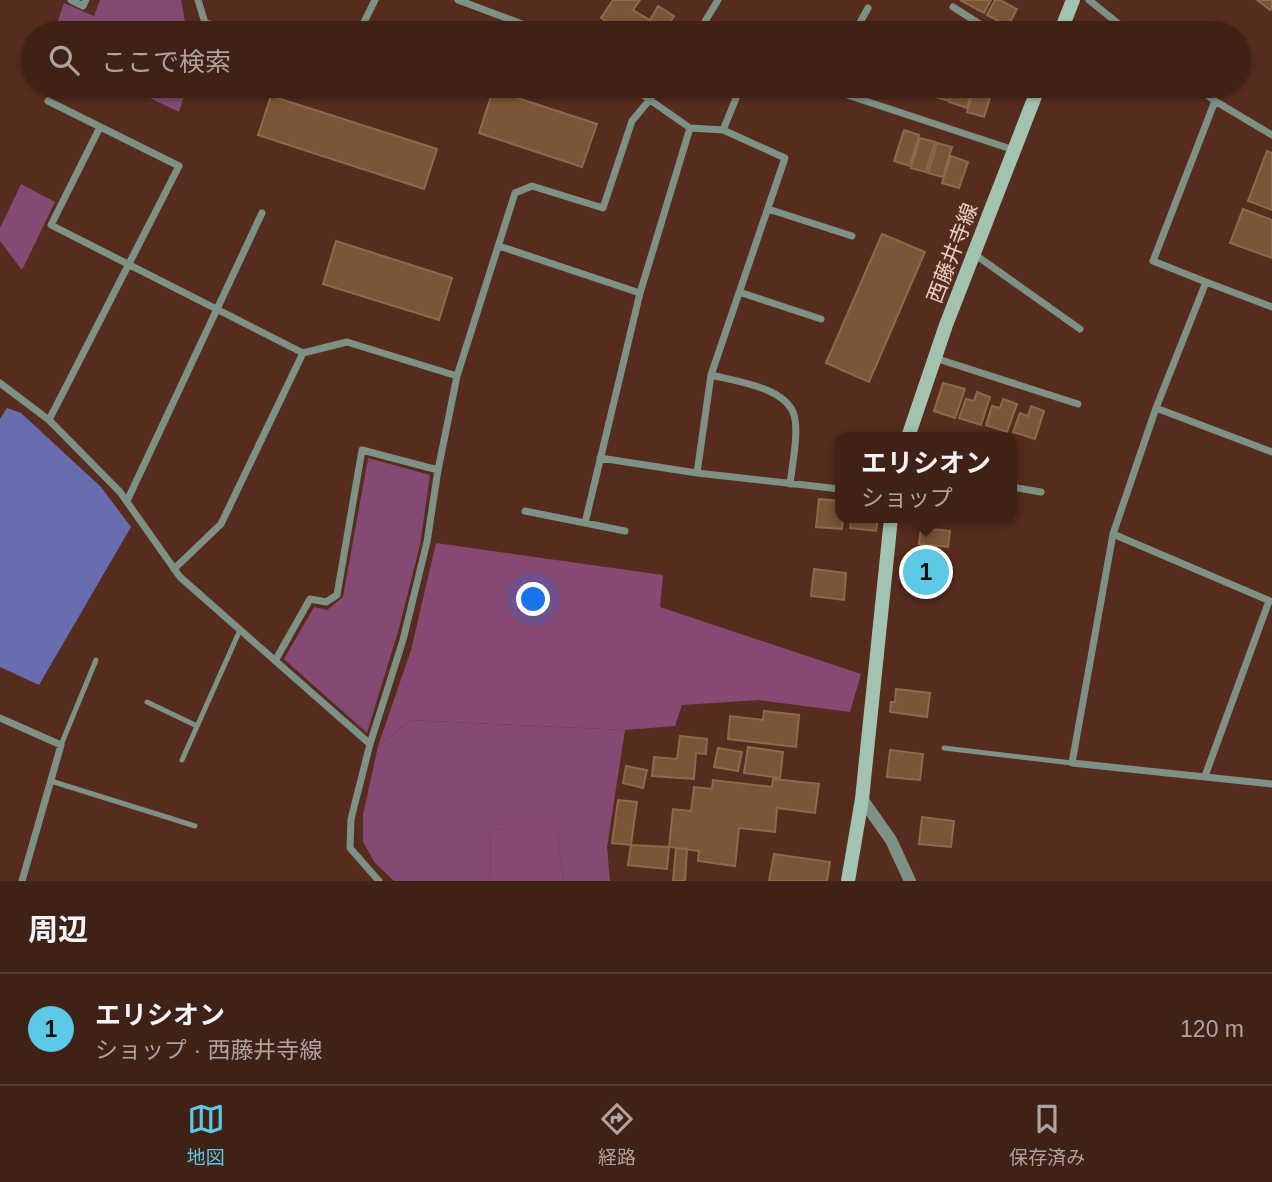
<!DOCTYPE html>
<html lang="ja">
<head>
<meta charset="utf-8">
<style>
  :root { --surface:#402116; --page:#4b2e23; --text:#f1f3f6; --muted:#aea3a1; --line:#593e35; --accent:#5bc8e6 }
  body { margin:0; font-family:Arial,"Noto Sans JP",sans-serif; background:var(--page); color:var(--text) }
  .you { position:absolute; left:534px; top:600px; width:24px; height:24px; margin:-18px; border:5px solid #fff; border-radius:50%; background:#1a73e8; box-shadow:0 0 0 10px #1a73e833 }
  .badge { display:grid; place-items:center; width:46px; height:46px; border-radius:50%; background:var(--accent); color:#111; font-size:23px; font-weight:700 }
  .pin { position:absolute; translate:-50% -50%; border:4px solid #fff; box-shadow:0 2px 7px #0006 }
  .popup { position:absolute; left:835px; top:432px; width:182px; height:91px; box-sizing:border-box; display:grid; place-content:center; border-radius:14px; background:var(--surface); filter:drop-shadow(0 2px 5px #0005); font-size:23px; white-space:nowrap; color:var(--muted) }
  .popup b { font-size:26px; color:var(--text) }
  .popup::after { content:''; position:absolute; left:50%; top:100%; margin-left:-14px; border:14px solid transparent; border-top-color:var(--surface) }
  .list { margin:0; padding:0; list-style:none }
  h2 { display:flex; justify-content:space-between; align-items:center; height:91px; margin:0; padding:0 28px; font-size:30px }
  h2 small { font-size:23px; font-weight:400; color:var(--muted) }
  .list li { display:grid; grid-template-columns:46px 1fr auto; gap:21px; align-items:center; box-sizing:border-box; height:112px; padding:0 28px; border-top:2px solid var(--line) }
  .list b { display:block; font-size:26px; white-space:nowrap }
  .list p { margin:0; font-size:23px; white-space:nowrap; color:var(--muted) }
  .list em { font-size:23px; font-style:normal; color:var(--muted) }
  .icon { flex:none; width:38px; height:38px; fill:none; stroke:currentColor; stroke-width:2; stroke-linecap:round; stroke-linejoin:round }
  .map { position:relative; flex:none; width:1272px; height:881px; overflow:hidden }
  .search { position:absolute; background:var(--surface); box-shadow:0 2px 5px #0004; left:21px; right:21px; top:21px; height:77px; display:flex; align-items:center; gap:18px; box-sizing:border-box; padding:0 24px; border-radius:38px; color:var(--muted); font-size:26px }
  .sheet { height:203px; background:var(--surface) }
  nav { display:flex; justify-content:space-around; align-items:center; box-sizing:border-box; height:98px; border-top:2px solid var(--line); background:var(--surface); font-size:19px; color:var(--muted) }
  nav a { display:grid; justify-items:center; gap:4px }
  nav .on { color:var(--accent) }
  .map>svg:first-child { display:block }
</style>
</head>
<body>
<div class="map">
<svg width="1272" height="881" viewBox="0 0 1272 881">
  <rect width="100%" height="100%" fill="#562c1e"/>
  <path fill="#844a73" d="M100,0h81l6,33h-133l10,-30 30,13z
    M125,86h62l-8,26z
    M21,184l34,18 -33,68 -22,-29v-13z
    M368,458l62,17 -10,70 -21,83 -32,105 -83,-74 30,-52 13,3 16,-13z
    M410,720l215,10 -18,117 3,34h-47l-6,-53 -67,2 1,51h-97l-19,-18 -12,-21v-27l15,-69z"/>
  <path fill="#884975" d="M436,543l227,32 -3,32 201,67 -11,38 -91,-12 -77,5 -7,21 -50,4 -215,-10 -32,26 33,-96z
    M557,827l6,54h-72l-1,-51z"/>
  <path fill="#686db0" d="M7,408l14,5 80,74 30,40 -92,158 -39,-18v-248z"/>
  <path fill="#7a5537" stroke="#90694b" stroke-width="2" d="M613,0h27l-7,10 17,10 8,-14 16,10 -11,17h-36l-26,-15z
    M960,0h31l-7,13z
    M995,0h5l17,9 -9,17 -21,-11z
    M1257,0h15v8l-2,2z
    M915,86h18l-2,7 -17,-5z
    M935,86h19l-5,15 -17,-5z
    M955,86h18l-6,22 -18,-6z
    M975,86l17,5 -8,26 -17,-5z
    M493,90l104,34 -15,43 -103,-34z
    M271,96l166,53 -13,40 -166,-54z
    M904,130l15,5 -9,31 -16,-5z
    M920,138l15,4 -9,30 -15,-4z
    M937,143l15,4 -9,30 -15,-4z
    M1267,151l5,2v57l-24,-9z
    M951,156l17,6 -9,26 -17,-5z
    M1243,209l29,11v38l-42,-15z
    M882,234l43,18 -56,130 -43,-19z
    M336,241l116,37 -13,42 -116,-36z
    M943,383l22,6 -10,29 -21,-7z
    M977,392l13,5 -9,28 -22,-7 7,-19 8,2z
    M1003,399l14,5 -10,28 -21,-7 6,-19 8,2z
    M1031,406l13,5 -9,28 -22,-7 7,-19 8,3z
    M819,499l21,2v17h3l-1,11 -26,-2z
    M851,518h27l-2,13 -26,-3z
    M921,528l29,3 -2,16 -29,-3z
    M917,564l30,3 -2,16 -30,-3z
    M814,569l32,4 -2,27 -33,-4z
    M896,689l34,4 -3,24 -37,-5 1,-10h4z
    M764,711l35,4 -3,32 -68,-8 2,-23 33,4z
    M680,736l27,3 -1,15 -10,-1 -2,26 -42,-3 2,-19 23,2z
    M748,747l35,5 -3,26 -36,-5z
    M718,748l24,4 -4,19 -24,-4z
    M890,750l33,4 -3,26 -33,-3z
    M626,766l21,4 -4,18 -20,-5z
    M773,779l46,5 -4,29 -38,-5 -2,24 -36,-4 -4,38 -37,-5 1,-10 -30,-4 4,-38 18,2 3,-24 18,2 1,-9 59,7z
    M618,800l19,2 -6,43 -19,-2z
    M922,817l32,4 -3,26 -32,-3z
    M631,845l38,2 -2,22 -39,-4z
    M676,848l11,1 -2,32h-12z
    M774,854l56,8 -3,19h-58z"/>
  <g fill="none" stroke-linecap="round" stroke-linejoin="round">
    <path stroke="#7d9185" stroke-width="5" d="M147,702l50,24
      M61,745l35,-85
      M944,748l128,15
      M182,760l58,-130
      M51,781l144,45"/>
    <path stroke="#7d9185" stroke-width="7" d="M71,0l12,6 3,-6
      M198,0l7,23 43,10
      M458,0l88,33
      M1089,0l41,33
      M953,7l41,26
      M355,33l5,-3 15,-30
      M698,33l20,-33
      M854,33l14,-25
      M630,86l60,42 33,2 62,28 -74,217 -14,98
      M820,86l194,64
      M1195,86l20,15 -62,160 53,21 -50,126 -43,126 -41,229 200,21
      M48,101l131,65 -130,254
      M1215,101l57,34
      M100,127l-49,98 252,128
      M723,130l18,-44
      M768,209l84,27
      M499,246l141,47
      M974,254l106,75
      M1206,282l66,25
      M739,292l82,27
      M935,358l143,46
      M711,375c24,6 71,12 82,37 7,16 -1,54 -3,72
      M0,383l49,37 71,72 60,85 190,167
      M1156,408l116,44
      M600,458l97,15 143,16
      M1012,487l29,5
      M127,501l135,-288
      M525,511l100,20
      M585,523l55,-230 50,-165
      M1113,534l157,67
      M174,569l47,-45 82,-171 44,-11 110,34
      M275,661l35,-62 16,3 11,-7 25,-145 76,20
      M0,718l61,27 -39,136
      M1205,776l64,-175
      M379,881l-29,-33 1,-29 19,-75 33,-104 24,-98 11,-72 19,-94 58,-183 17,-7 71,22 29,-87 29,-35"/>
    <path stroke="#7d9185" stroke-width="12" d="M862,799l29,41 19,41"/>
    <path stroke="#a1c3af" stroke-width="14" d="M1060,33l13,-33
      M908,437l38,-112 93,-239
      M848,881l14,-82 29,-281"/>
  </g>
  <g text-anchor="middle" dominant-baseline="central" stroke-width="7" stroke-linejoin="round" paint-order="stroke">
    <g font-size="21" fill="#eacfc5" stroke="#562c1e">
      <text transform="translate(952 253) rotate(-69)">西藤井寺線</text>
    </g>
  </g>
</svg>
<div class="you"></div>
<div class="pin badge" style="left:926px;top:572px">1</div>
<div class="popup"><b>エリシオン</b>ショップ</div>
<div class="search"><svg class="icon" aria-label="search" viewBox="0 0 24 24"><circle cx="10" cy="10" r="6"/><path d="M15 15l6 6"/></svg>ここで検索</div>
</div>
<section class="sheet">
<h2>周辺<small></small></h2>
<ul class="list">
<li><span class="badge">1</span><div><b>エリシオン</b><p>ショップ · 西藤井寺線</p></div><em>120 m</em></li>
</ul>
</section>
<nav>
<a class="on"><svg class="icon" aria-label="map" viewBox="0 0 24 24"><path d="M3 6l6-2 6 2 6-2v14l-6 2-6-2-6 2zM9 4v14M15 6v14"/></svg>地図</a>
<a><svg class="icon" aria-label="directions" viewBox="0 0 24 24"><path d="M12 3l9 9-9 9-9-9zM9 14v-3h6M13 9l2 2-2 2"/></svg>経路</a>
<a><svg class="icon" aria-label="saved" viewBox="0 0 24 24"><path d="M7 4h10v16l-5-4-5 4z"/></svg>保存済み</a>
</nav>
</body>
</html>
